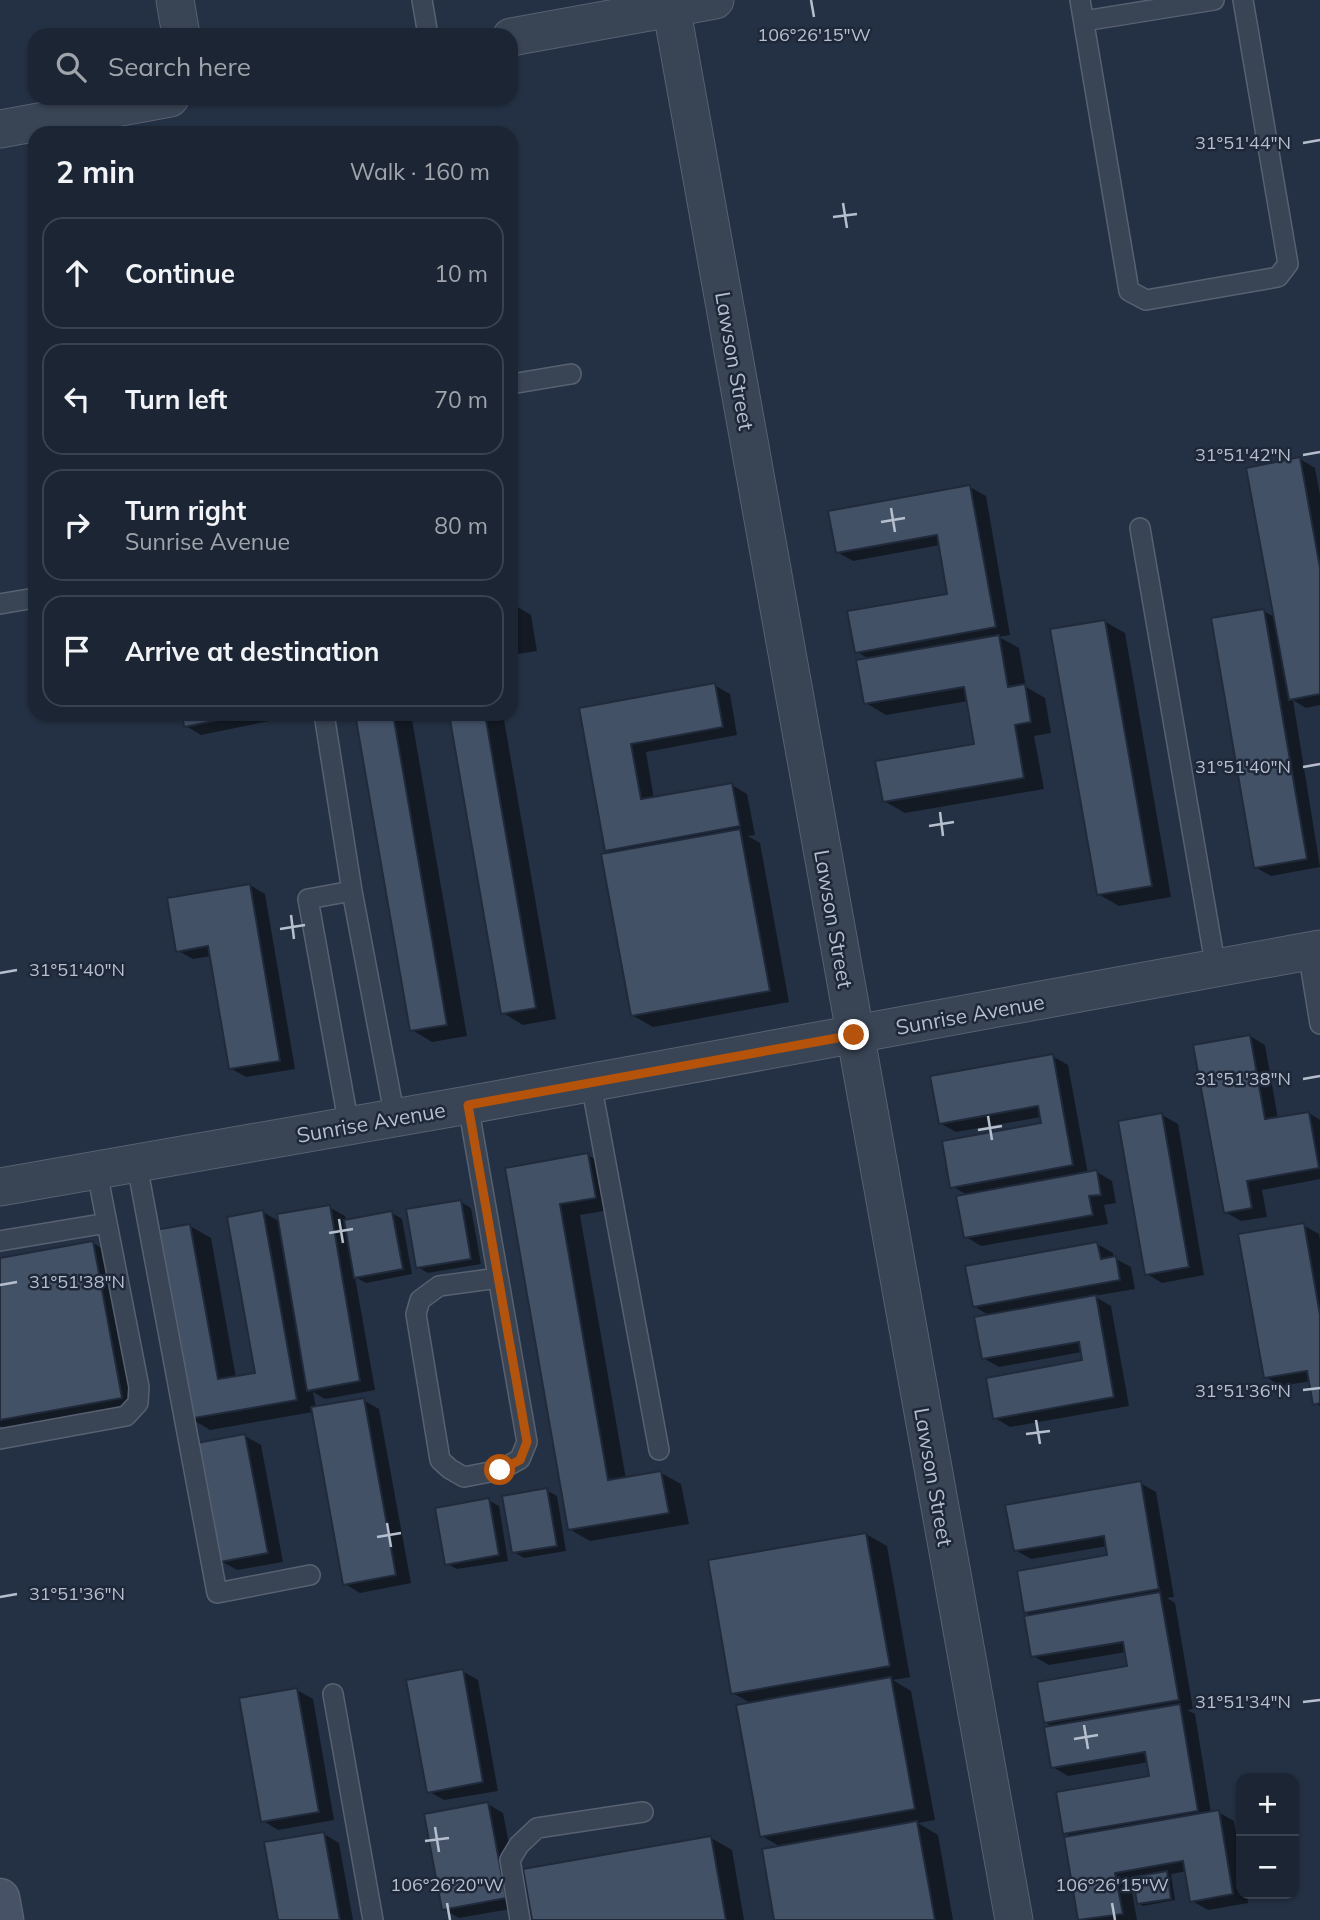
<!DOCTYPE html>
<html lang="en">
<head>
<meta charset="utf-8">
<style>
  :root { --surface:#1b2533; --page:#28313f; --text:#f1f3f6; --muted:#a0a5ac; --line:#39424e }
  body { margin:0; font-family:Mulish,sans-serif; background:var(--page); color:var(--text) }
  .controls { position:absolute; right:21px; bottom:21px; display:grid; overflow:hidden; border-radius:14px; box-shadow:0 2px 5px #0004 }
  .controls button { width:63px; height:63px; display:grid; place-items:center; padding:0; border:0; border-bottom:2px solid var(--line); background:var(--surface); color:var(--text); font:35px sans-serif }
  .stop { position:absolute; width:21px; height:21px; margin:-16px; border:5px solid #b45309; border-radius:50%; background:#fff }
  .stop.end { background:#b45309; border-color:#fff; box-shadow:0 2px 7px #0008 }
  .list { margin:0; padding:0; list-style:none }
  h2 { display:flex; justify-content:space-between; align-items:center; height:91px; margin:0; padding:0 28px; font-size:30px }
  h2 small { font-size:23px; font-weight:400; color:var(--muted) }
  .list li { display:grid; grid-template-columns:46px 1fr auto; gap:21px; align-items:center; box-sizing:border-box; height:112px; margin:0 14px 14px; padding:0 14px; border:2px solid var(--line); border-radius:21px }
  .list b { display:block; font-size:26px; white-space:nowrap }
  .list p { margin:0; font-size:23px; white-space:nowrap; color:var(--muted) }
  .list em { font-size:23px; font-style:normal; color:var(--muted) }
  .icon { flex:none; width:38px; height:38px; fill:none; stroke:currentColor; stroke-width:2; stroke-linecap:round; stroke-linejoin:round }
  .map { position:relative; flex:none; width:1320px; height:1920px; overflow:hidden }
  .search { position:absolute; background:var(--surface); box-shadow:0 2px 5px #0004; left:28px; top:28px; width:490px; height:77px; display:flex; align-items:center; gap:18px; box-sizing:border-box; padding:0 24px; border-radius:21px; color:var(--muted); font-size:26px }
  .panel { position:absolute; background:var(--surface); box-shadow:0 2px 5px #0004; left:28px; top:126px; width:490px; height:595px; border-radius:21px }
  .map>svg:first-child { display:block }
</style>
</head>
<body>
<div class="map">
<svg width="1320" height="1920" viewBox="0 0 1320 1920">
  <rect width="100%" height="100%" fill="#243144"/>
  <path fill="#0007" d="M1300,459l15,9 5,27v210l-14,3 -13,-8 27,167 -49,9 -16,-9 9,-256 12,7z
    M970,487l16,9 24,139 -11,2 20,11 7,39 19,11 6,35 -17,3 10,53 -139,24 -21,-12 92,-55 -8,-45 -82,14 -20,-12 3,-44 -13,-8 93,-56 -9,-50 -87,16 -16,-9z
    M511,603l20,12 6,36 -26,4z
    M1104,621l21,12 46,264 -52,9 -21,-12z
    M714,685l16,9 7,41 -91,17 8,47 78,-14 15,9 8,41 -7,1 12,7 29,159 -136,25 -21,-12 -18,-161 -7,-4 -26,-141z
    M183,714h90l1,6 -73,15 -15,-9z
    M356,714h55l56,322 -35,6 -20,-12z
    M451,714h52l53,305 -33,6 -20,-12z
    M250,885l15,9 30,175 -49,8 -16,-9 -19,-112 -18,3 -16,-9z
    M1250,1036l15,9 13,74 31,-6 11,7v59l-58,11 5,27 -26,4 -16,-9z
    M1052,1056l16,9 20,109 9,-2 15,9 4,22 -12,2 4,19 -127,22 -15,-9 1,-42 -15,-9 91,-61 -2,-8 -85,15 -16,-9z
    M1162,1115l16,9 26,151 -42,8 -15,-9z
    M588,1155l21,12 7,42 -36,6 46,264 35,-6 20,11 8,40 -99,17 -21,-12 -62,-360z
    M461,1202l10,6 10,56 -53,9 -10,-6z
    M329,1207l16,9 1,5 46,-8 10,6 10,55 -46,9 -11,-6 20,113 -50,9 -12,-7 3,16 47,-8 16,9 32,174 -51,10 -15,-9 -32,-172 -103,18 -20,-12v-192l21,12 25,140 21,-4 6,-162 17,10z
    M1303,1225l16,9 1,5v167l-5,-3 -4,-22 -30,5 -15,-9z
    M93,1243l20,12 28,154 -129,23 -12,-6v-166z
    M1097,1244l16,9 1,5 17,9 4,22 -41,7 17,10 18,100 -119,21 -15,-9 89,-56 -2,-10 -83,15 -16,-9 7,-42 -16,-10z
    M245,1436l16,9 22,117 -46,8 -16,-9z
    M1140,1483l16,9 18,105 -7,1 8,5 18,106 -6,1 8,4 16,99 7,-1 16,9 7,42v31h6l1,9 -40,7 -16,-9 -5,-30 -16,3 4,26 -32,6 -4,-3 -4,-23 -5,1 7,39h-57l-14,-82 7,-1 -8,-4 86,-55 -2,-16 -81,14 -15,-9v-40l-8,-5 84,-55 -3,-15 -77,13 -16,-9v-40l-8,-4 84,-56 -1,-10 -77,13 -16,-9z
    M546,1490l11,6 9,55 -42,7 -10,-6z
    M488,1500l11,6 9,55 -51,8 -11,-6z
    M866,1534l21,12 23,131 -17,3 18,11 24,129 -17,3 20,12 15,85h-177l5,-73 -19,-11 -10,-132 -19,-11z
    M462,1671l16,9 20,111 -54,9 -16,-9z
    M297,1690l16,9 21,121 -56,10 -15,-9z
    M488,1804l15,9 18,94 -62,11 -16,-9z
    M324,1834l15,9 14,77h-73z
    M711,1838l21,12 12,70h-210z"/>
  <path fill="#435167" stroke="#202a3b" stroke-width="2" d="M1300,457l20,111v126l-31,6 -43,-232z
    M970,485l26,142 -141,26 -8,-42 100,-17 -10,-59 -101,18 -8,-42z
    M1264,609l43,250 -53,9 -43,-250z
    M1105,620l47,266 -55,9 -47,-266z
    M999,635l9,52 17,-3 6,38 -16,3 9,53 -141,24 -8,-41 99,-17 -10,-57 -100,17 -8,-44z
    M715,683l8,44 -92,17 10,55 91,-16 8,43 -135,25 -26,-143z
    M182,714h68l-66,13z
    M355,714h38l54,311 -37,6z
    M449,714h36l51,294 -35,6z
    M740,829l30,162 -139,25 -30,-162z
    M250,884l30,177 -51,8 -21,-123 -32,6 -9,-54z
    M1250,1035l15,84 44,-7 10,56 -72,13 5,27 -28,5 -31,-168z
    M1053,1054l20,111 -123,23 -8,-47 99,-18 -3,-17 -99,18 -9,-48z
    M1162,1113l27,154 -44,8 -27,-154z
    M588,1153l8,45 -36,6 48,276 53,-9 8,42 -101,17 -63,-362z
    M1097,1170l4,25 -12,1 4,19 -129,23 -8,-42z
    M461,1200l10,59 -55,9 -10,-59z
    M330,1205l30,176 -53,10 -30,-177z
    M263,1210l34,190 -109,19 -33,-189 35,-6 28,155 37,-6 -28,-156z
    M392,1211l11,58 -49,9 -10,-58z
    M1304,1223l16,92v88l-7,2 -6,-34 -43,7 -26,-144z
    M93,1241l29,157 -122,22v-162z
    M1097,1242l4,17 15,-3 4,24 -147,27 -8,-41z
    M1096,1295l18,102 -121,22 -7,-41 96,-18 -3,-18 -97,17 -8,-42z
    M364,1398l32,177 -53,10 -32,-178z
    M245,1434l23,119 -48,9 -23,-119z
    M1141,1481l18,108 -135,24 -7,-42 90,-16 -3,-19 -90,15 -9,-46z
    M547,1488l10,58 -45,7 -10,-57z
    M489,1498l10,57 -54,10 -10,-57z
    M866,1533l24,133 -159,28 -23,-134z
    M1160,1592l19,108 -135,23 -7,-41 90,-16 -4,-24 -92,15 -7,-41z
    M463,1669l20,113 -56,11 -21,-113z
    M891,1677l24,132 -155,28 -24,-132z
    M297,1688l22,124 -58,10 -22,-124z
    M1180,1704l18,107 -135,23 -7,-42 93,-16 -4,-24 -94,16 -7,-41z
    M488,1802l18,96 -64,12 -18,-96z
    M1219,1810l14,84 -43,8 -7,-41 -68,12 8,41 -45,6 -14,-83z
    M917,1821l18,99h-161l-12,-71z
    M324,1832l16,88h-62l-14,-78z
    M711,1836l15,84h-194l-9,-51z
    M1167,1871l4,28 -34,5 -4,-27z"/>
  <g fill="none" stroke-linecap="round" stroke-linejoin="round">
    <defs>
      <path id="lane" d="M422,0l6,35
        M1080,0l49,291 17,9 132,-23 10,-13 -45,-264
        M1084,21l130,-21
        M511,384l60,-10
        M1140,528l76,441
        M0,604l35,-6
        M324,714l28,177 43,227
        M1308,951l12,73
        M591,1083l68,367
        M468,1105l59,337 -7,17 -20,11 -36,7 -14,-8 -10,-9 -24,-146 4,-14 19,-14 59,-8
        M349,1126l-41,-227 44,-8
        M137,1165l80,428 93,-18
        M0,1241l107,-18
        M0,1439l126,-23 12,-13 1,-16 -42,-215
        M333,1694l40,226
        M520,1920l-10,-60 9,-15 18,-17 106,-16"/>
      <path id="street" d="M175,0l6,35
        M670,0l344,1920
        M511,37l204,-37
        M0,129l170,-31
        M0,1187l468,-82 852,-156"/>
      <path id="secondary" d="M0,1898l4,22"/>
    </defs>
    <use href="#lane" stroke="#576171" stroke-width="22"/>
    <use href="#street" stroke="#576171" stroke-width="39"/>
    <use href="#secondary" stroke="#576171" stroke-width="41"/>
    <use href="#lane" stroke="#394454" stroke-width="19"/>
    <use href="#street" stroke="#394454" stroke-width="37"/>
    <use href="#secondary" stroke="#475267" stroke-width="38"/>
  </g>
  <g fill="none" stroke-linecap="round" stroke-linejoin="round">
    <path stroke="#b45309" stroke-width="9" d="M500,1470l20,-10 7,-18 -59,-337 386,-70"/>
  </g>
  <path fill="none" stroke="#b6bfcd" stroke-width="2.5" d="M811,0l3,17M1303,143l17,-3M843,203l4,25M833,217l24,-3M1303,455l17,-3M891,508l4,24M881,522l24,-4M1303,767l17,-3M940,812l3,24M929,826l25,-4M291,915l3,24M280,929l25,-4M0,973l17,-3M1303,1079l17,-3M988,1116l4,24M978,1130l24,-4M339,1219l4,24M329,1233l24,-4M0,1285l17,-3M1303,1390l17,-2M1036,1420l4,24M1026,1434l24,-3M387,1523l4,24M377,1537l24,-4M0,1597l17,-3M1303,1702l17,-2M1084,1725l4,24M1074,1739l24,-4M435,1827l4,25M425,1841l24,-3M447,1903l3,17M1112,1903l3,17"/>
  <g text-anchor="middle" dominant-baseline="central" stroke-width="5" stroke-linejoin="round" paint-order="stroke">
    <g font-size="21" fill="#b6bfcd" stroke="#1e2839">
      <text transform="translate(735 361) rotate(80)">Lawson Street</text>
      <text transform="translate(834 919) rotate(80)">Lawson Street</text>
      <text transform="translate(970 1014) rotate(-10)">Sunrise Avenue</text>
      <text transform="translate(371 1122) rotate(-10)">Sunrise Avenue</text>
      <text transform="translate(934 1477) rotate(80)">Lawson Street</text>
    </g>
  </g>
  <g font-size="18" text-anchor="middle" fill="#b6bfcd" stroke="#1e2839" stroke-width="5" stroke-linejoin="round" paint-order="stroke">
    <text x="814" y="41">106°26'15"W</text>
    <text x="1243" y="149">31°51'44"N</text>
    <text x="1243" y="461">31°51'42"N</text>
    <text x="1243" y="773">31°51'40"N</text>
    <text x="77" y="976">31°51'40"N</text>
    <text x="1243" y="1085">31°51'38"N</text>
    <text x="77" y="1288">31°51'38"N</text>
    <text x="1243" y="1397">31°51'36"N</text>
    <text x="77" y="1600">31°51'36"N</text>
    <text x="1243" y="1708">31°51'34"N</text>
    <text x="447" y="1891">106°26'20"W</text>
    <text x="1112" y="1891">106°26'15"W</text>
  </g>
</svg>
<div class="controls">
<button>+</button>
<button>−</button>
</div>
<div class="stop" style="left:500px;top:1470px"></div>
<div class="stop end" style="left:854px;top:1035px"></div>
<div class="search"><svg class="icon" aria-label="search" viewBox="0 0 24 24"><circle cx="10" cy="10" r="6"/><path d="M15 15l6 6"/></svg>Search here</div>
<section class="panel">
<h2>2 min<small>Walk · 160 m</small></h2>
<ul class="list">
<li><svg class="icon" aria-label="ahead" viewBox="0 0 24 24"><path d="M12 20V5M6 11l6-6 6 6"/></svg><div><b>Continue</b></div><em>10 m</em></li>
<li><svg class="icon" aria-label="left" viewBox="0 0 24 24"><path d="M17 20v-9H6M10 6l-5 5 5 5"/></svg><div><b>Turn left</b></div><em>70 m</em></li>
<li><svg class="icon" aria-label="right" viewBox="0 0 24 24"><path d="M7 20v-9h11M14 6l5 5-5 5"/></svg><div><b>Turn right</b><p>Sunrise Avenue</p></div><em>80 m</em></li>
<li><svg class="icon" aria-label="arrive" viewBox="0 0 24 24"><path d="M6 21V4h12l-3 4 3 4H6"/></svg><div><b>Arrive at destination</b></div></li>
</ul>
</section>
</div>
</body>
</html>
